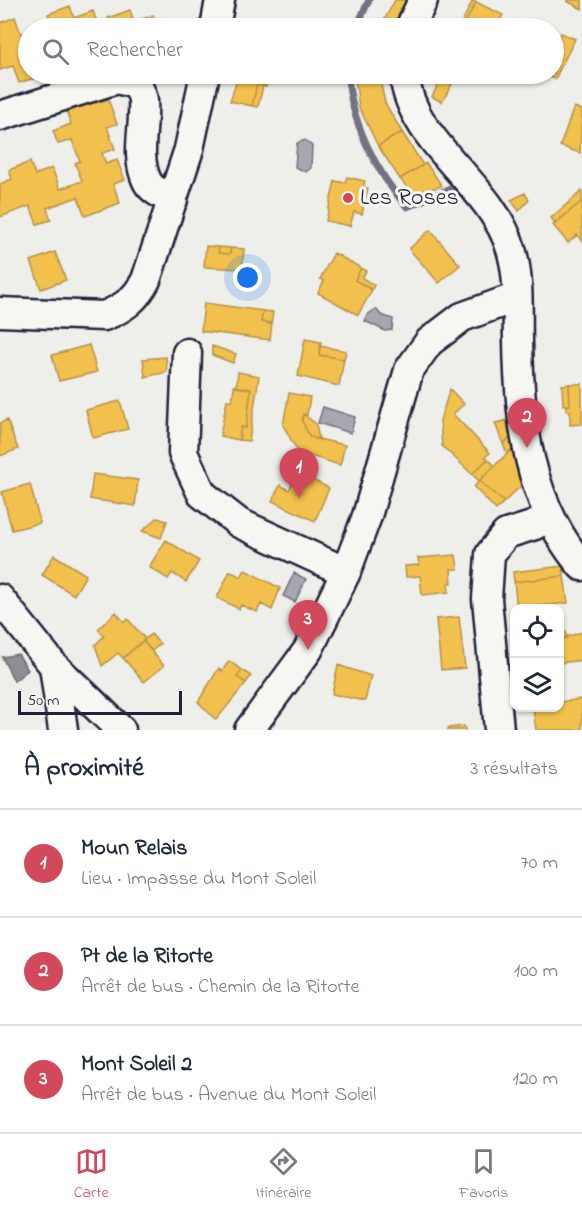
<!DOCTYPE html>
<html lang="fr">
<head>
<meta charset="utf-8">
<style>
  :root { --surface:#fff; --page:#f2f2f3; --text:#1f2937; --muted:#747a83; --line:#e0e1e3; --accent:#d1495b }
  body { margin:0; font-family:"Indie Flower",sans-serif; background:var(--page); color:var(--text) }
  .controls { position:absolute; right:18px; bottom:18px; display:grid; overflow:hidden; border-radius:12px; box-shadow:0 2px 4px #0004 }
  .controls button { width:54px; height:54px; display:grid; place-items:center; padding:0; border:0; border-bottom:2px solid var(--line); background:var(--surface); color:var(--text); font:30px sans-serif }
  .scale { position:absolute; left:18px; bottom:15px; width:164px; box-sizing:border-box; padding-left:6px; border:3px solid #22223b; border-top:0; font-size:16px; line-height:21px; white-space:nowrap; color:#22223b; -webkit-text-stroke:4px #f6f6f2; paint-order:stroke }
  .you { position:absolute; left:248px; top:278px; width:21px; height:21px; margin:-15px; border:4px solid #fff; border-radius:50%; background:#1a73e8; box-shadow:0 0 0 9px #1a73e833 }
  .badge { display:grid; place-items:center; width:39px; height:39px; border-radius:50%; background:var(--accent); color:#fff; font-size:20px; font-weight:700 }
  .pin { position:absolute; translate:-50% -50px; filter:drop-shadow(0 2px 3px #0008) }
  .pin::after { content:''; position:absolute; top:32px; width:21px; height:18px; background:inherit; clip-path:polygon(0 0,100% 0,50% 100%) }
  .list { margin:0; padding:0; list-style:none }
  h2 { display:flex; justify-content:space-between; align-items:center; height:78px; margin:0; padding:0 24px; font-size:26px }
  h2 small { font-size:20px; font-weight:400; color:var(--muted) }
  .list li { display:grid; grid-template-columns:39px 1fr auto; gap:18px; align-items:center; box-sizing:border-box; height:108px; padding:0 24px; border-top:2px solid var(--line) }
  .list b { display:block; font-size:22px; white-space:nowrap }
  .list p { margin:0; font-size:20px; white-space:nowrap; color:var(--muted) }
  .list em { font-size:20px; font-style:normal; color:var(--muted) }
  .icon { flex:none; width:33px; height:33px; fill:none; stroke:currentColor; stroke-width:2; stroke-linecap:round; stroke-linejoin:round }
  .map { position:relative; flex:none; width:582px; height:730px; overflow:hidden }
  .search { position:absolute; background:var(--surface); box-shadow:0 2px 4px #0004; left:18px; right:18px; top:18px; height:66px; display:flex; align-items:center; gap:15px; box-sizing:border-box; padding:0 21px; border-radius:33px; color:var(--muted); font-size:22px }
  .sheet { height:402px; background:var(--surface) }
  nav { display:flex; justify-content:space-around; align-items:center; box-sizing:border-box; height:84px; border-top:2px solid var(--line); background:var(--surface); font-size:16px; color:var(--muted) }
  nav a { display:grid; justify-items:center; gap:3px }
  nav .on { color:var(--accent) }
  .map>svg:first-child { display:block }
</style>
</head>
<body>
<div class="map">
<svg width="582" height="730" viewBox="0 0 582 730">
  <rect width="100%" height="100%" fill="#eeeeeb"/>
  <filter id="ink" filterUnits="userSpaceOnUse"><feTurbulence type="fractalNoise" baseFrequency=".0167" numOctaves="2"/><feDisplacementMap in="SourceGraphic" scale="12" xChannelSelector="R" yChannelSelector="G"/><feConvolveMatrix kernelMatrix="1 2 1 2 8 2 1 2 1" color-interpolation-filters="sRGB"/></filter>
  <g filter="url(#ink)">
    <path fill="#a7a7af" stroke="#727281" stroke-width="1.5" d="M305,140l7,6 -1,22 -5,4 -11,-5 2,-24z
      M376,309l5,6 12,4 -1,11 -7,1 -20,-10 2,-6z
      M323,407l32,10 -4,16 -33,-10z
      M294,573l12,6 -11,23 -12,-6z"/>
    <path fill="#f2c14e" stroke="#b49148" stroke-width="1.5" d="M395,0h11l-14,28h-12z
      M473,0l3,2 -13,25 -3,-1z
      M568,0h14v9l-15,-8z
      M476,2l27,13 -5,9 3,2 -1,2 -37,-1z
      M70,6l4,12 19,-7 6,17h-61l14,-4 -4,-10z
      M130,10l4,12 19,-7 5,13h-49h2l-3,-10z
      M15,17l6,17 7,-2v42h6l1,4 -16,5 -6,-17 -13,4v-47z
      M561,33l14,6 -20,40 -12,-5h11v-40l5,3z
      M239,74h30l-3,13 -9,-3 -5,22 -22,-5z
      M425,74h27l-4,8 4,2 -10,18 -10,-5 7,-15z
      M379,75l6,28 17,29 -24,14 -19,-39 -4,-29z
      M257,84l6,2 -5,21 -6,-1z
      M93,95l3,8 12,-4 9,25 -10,3 8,22 -13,4 4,11 11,-4 8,20 -12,4 7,19 -35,13 -7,-19 -31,11 4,12 -14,4 -7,-18 -30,11v-33l12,-5 -3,-9 21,-8 5,13 17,-7 8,21 22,-8 -7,-18 5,-2 -8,-21 -14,4 -5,-13 18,-7 -7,-19z
      M574,107l8,3 -2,43 -20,-7z
      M402,132l21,33 -23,14 -22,-33z
      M426,163l16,23 -29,8 -13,-15z
      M347,177l18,4 -2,6 5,1 -6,26 -8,-2 -4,14 -24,-5 9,-40 10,2z
      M582,191v10l-27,23 -4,-6z
      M525,193l4,7 -10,11 -8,-11z
      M582,201v40l-5,-6 -9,8 -15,-18z
      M430,230l30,35 -21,18 -30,-34z
      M206,246l13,1 -1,6 12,1 1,-6 13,1 -2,20 -38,-2z
      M219,247l12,1 -1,6 -12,-1z
      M55,252l11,28 -25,9 -10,-28z
      M334,253l27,15 -6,12 17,10 -14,25 -40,-22 6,-12 -4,-2z
      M361,268l5,3 -4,7 12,7 -2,5 -17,-10z
      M204,303l59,8 -2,11 11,1 -2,17 -69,-9z
      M263,311l10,1 -2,12 -10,-2z
      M305,339l16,3 -2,13 25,4 -5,27 -41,-10z
      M89,345l8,27 -38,9 -7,-26z
      M212,346l24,8 -3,9 -21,-8z
      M320,346l26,5 -2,8 -25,-4z
      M166,357l1,15 -22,5 -2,-18z
      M238,372l21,4 -10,65 -10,-1 2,-13 5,1 5,-39 -15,-2z
      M569,384h13v40l-12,1v-14h-4v-5l4,-1z
      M569,384l1,21h-7l-1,-20z
      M234,386l17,3 -5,39 -5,-1 -2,13 -19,-4 7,-36 5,1z
      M450,389l14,15 -11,10 37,39 -5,4 3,2 -16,15 -30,-28 -2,-26z
      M289,393l21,4 -3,18 -4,-1 -1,7 8,16 35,8 -5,20 -42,-13 -15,-27z
      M120,401l8,28 -35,9 -7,-28z
      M303,414l13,10 3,16 -9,-3 -8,-16z
      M7,420l11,29 -18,7v-33z
      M509,420l2,17 -8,7 -8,-21z
      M511,437l2,11 -6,6 -4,-10z
      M513,448l11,35 -20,19 -25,-21z
      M488,459l7,7 -16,15 -7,-7z
      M93,474l45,6 -3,26 -45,-7z
      M309,478l20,10 -14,33 -43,-20 8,-16 9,5 5,-10 11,5z
      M479,481l25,21 -8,8 -22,-23z
      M30,484l10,39 -28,7 -10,-38z
      M157,518l10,3 -6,17 -19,-7z
      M166,540l33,21 -13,21 -14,-9 -4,6 -19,-12z
      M54,555l32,20 -12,20 -32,-20z
      M456,555l2,14h-7l1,14h-4l1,9 -27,3 -2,-19 -14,1 -1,-11 14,-1 -1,-7z
      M563,566l1,10 -50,6 -1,-10z
      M245,570l35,18 -8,22 -11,-6 -4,8 -16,-7 -2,4 -22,-11 13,-27 11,6z
      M564,576l4,27 -51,5 -3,-26z
      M116,612l8,10 4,-3 17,20 -22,19 -5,-5 -16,13 -7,-21 9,-9 -6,-7z
      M459,617l6,51 -24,2 -5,-51z
      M566,632l1,6 -7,1v-6z
      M582,632v28l-22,3v-24z
      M151,634l9,10 -8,7 -9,-10z
      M143,641l21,25 -20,16 -21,-24z
      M229,661l13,9 -5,7 9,6 -30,37 -18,-18 21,-34 3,3z
      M338,665l33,11 -6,25 -33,-7z
      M242,670l9,6 -5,7 -9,-6z
      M582,699v31h-46l-3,-22h27v-6z
      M464,726l1,4h-17v-2z"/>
    <path fill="#8d8d92" stroke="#6d6d78" stroke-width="1.5" d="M18,654l10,16 -14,11 -12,-24z"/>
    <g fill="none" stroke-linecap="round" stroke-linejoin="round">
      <path stroke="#727281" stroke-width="7" d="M356,28l13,-28
        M348,74c2,45 28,99 59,133l47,-20"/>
      <defs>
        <path id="minor" d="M215,28l5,-28
          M410,28l13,-28
          M404,74c7,71 87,108 107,175 9,29 6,61 7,91 1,80 10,162 64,226
          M0,116l117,-37 19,5c3,5 7,11 7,17 2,26 -8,55 4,80 5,10 17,14 26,19
          M0,312l104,4c20,-8 32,-17 42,-36l43,-131 16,-75
          M187,353l-4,100 19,41 37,29 107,49
          M0,599l54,67 67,64
          M54,666l9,64
          M249,730l59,-80 38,-78 21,-56 42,-146 20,-28 33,-25 55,-20
          M499,730l-12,-131 3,-45 16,-20 29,-9 13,-10"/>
      </defs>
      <use href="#minor" stroke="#22223b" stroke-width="33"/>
      <use href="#minor" stroke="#f6f6f2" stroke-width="28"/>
    </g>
  </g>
  <circle fill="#d1495b" stroke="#f6f6f2" stroke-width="2" cx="348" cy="198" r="6"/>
  <g text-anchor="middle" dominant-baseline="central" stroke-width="6" stroke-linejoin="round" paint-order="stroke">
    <g font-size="24" fill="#22223b" stroke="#f6f6f2" text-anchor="start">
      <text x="360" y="198">Les Roses</text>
    </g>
  </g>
</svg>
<div class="controls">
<button><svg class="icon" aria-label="locate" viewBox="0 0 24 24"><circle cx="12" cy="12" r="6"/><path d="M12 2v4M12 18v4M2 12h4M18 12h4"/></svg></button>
<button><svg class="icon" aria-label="layers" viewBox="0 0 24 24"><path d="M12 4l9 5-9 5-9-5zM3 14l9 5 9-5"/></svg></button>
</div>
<div class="scale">50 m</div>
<div class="you"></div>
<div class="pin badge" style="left:299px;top:498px">1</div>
<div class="pin badge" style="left:527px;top:448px">2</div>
<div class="pin badge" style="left:308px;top:650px">3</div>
<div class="search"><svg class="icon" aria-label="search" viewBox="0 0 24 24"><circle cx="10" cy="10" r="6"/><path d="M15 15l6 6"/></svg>Rechercher</div>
</div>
<section class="sheet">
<h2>À proximité<small>3 résultats</small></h2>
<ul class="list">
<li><span class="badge">1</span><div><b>Moun Relais</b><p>Lieu · Impasse du Mont Soleil</p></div><em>70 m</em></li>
<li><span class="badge">2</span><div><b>Pt de la Ritorte</b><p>Arrêt de bus · Chemin de la Ritorte</p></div><em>100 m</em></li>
<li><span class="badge">3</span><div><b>Mont Soleil 2</b><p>Arrêt de bus · Avenue du Mont Soleil</p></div><em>120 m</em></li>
</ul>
</section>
<nav>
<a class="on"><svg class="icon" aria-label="map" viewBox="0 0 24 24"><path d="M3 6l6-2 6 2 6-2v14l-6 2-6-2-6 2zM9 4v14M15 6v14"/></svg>Carte</a>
<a><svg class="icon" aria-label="directions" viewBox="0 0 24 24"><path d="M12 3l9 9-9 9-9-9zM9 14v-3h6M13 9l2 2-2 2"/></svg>Itinéraire</a>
<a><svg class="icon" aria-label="saved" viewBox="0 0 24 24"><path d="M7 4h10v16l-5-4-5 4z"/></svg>Favoris</a>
</nav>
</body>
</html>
